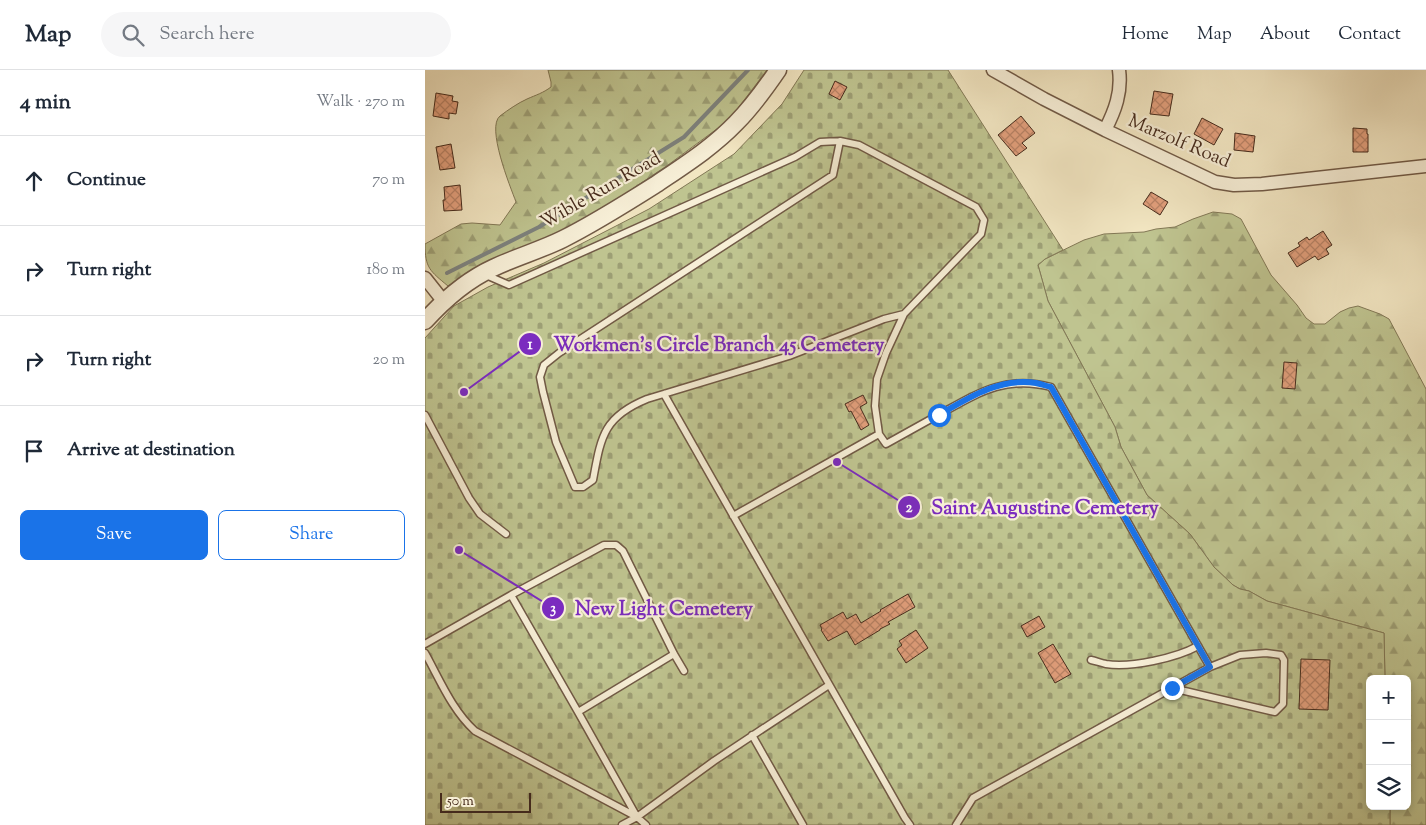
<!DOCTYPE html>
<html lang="en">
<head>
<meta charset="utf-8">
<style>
  :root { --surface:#fff; --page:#f6f6f7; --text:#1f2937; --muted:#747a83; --line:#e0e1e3; --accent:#1a73e8 }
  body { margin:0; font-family:"Sorts Mill Goudy",serif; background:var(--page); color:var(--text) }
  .controls { position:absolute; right:15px; bottom:15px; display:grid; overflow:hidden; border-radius:8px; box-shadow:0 2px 8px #0003 }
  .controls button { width:45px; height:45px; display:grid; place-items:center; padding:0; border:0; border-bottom:1px solid var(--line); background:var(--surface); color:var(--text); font:25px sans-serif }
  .scale { position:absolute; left:15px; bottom:12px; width:91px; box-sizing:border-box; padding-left:5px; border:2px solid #462b1c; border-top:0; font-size:14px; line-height:18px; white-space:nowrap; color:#462b1c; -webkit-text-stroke:4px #f7efd7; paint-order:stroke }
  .stop { position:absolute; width:15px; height:15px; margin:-11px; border:4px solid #1a73e8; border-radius:50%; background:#fff }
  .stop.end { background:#1a73e8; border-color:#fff; box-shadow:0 1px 5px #0008 }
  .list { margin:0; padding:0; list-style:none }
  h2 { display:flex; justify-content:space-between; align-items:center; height:65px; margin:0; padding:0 20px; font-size:21px }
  h2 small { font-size:16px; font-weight:400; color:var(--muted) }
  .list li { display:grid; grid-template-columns:32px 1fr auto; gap:15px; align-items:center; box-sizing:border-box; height:90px; padding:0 20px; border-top:1px solid var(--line) }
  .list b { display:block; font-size:19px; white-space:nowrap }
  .list em { font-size:16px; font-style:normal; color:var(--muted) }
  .actions { display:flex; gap:10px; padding:15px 20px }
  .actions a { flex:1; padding:11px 0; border:1px solid var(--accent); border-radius:8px; text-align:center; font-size:18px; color:var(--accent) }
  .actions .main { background:var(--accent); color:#fff }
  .icon { flex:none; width:28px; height:28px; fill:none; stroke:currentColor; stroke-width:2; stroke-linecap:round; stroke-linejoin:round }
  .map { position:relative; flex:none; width:1001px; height:755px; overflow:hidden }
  header { display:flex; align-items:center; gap:30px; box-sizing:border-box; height:70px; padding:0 25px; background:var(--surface); border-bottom:1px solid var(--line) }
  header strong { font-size:24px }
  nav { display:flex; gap:28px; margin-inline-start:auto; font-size:18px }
  .search { width:350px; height:45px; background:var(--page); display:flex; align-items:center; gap:12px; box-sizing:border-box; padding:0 18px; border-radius:28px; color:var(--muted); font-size:19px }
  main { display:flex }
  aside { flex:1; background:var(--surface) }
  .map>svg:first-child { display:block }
</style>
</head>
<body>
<header>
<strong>Map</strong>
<div class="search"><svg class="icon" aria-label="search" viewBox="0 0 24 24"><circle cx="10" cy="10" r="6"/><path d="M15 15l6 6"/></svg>Search here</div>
<nav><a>Home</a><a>Map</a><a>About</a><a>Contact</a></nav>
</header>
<main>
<aside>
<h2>4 min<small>Walk · 270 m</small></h2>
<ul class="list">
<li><svg class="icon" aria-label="ahead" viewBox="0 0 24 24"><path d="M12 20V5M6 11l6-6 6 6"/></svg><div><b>Continue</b></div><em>70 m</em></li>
<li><svg class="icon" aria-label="right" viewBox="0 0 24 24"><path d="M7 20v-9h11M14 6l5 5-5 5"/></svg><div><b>Turn right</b></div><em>180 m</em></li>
<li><svg class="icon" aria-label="right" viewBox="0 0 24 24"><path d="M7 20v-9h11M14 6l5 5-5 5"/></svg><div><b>Turn right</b></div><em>20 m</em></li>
<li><svg class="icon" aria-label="arrive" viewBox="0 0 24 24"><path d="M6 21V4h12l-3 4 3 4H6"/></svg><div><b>Arrive at destination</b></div></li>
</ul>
<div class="actions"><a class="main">Save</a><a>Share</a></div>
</aside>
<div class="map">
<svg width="1001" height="755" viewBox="0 0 1001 755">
  <defs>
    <pattern id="forest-firs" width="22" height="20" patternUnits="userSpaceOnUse" patternTransform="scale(1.25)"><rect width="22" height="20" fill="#bfc490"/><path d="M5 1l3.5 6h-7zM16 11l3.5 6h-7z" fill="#9d9f75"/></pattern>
    <pattern id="cemetery-stones" width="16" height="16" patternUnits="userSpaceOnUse" patternTransform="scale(1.25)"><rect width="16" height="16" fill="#bfc490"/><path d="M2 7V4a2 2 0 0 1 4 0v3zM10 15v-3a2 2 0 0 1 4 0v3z" fill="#9d9f75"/></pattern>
    <pattern id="building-cross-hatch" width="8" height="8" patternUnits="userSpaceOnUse" patternTransform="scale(1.25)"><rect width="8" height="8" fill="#e29f7c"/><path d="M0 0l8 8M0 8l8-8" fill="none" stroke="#b98265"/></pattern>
  </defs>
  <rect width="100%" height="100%" fill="#f2e6c2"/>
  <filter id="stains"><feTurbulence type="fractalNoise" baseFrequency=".004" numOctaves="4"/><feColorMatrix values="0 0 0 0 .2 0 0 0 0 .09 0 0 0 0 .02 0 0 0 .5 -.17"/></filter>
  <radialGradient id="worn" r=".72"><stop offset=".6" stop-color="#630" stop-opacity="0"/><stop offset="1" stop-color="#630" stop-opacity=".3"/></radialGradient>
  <path fill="url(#forest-firs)" stroke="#827856" d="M123,0h219l-38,50 -61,45 -79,53 -97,44 -44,24c-18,-15 -23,-18 -23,-42l36,-20 11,-1 28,2 16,-23c-6,-16 -30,-75 -16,-86 8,-6 18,-13 27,-17 9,-4 16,-6 24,-12v-5z
    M788,142l19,2 9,5 30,56 26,30 9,13 8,6h11l15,-12 9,-4 9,-2 22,8 9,5 37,70v436h-36v-19h17v-127h-22l-1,-46 -117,-32 -18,-10 -9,-2 -7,-4 -19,-18 -24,-33 -43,-39 -26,-48 -6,-20 -67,-126 -10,-36 7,-6 39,-19 20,-6 40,-2 12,-3 19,-2 18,-8z"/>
  <path fill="url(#cemetery-stones)" stroke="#827856" d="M379,0h144l115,180 -18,9 -7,6 10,36 67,126 6,20 26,48 43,39 24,33 19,18 7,4 9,2 18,10 117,32 1,46h-15v127h20v19h-965v-487l29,-32 34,-19 56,-24 105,-54 85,-55 48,-50z"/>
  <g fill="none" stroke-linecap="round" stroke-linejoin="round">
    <path stroke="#7d827e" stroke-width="4" d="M22,203l92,-46 145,-90 64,-67"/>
  </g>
  <path fill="url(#building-cross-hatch)" stroke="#462b1c" d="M410,11l12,6 -7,13 -11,-6z
    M729,21l19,3 -4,22 -19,-2z
    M11,23l17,3 -1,5 6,1 -2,12 -7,-1v6l-16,-3z
    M596,46l14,17 -13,10 5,5 -11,8 -18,-21z
    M777,48l21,11 -9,16 -20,-11z
    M928,58l14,1v5h1v18h-15z
    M810,63l20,3 -2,16 -19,-2z
    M26,74l4,24 -15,2 -4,-23z
    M35,115l2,25 -18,1 -1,-11h2l-1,-13z
    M726,122l17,10 -8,13 -17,-11z
    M898,161l9,14 -6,4 3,5 -11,6 -3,-4 -18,11 -9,-14 12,-7 -2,-3 9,-6 2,3z
    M859,292l13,1 -2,26 -13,-1z
    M438,325l4,8 -7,4 9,18 -8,5 -10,-19 -2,1 -4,-8z
    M483,524l7,13 -27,15 2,2 -10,5v1l-25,15 -8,-14 -19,10 -7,-11 1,-1 -2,-4 23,-13 4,7 9,-5 5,9 20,-12 -1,-1z
    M614,546l6,11 -18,10 -6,-11z
    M491,560l12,18 -22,15 -9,-14 5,-4 -3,-4z
    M628,574l18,30 -16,9 -17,-30z
    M876,589l29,1 -2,50 -29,-1z"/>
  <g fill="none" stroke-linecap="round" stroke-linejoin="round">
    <defs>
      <path id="service" d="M415,71l-7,34 -274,178 -15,12 -4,12 3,15 13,50 19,45h8l10,-7c8,-43 10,-63 54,-81l142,-43 95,-37 20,-5
        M61,205l23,10 286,-128 25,-15 20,-1 19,4 117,62 8,13 -3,14 -77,80 -18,39 -9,26 -2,27 4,28
        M239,324l241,424 5,7
        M0,345l44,83 11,16 26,20
        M308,446l146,-82 7,10c18,-10 36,-20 54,-30 38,-21 65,-39 111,-27l159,280
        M86,525l67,117
        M0,574l86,-49 93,-50h12l7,6 51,103 10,17
        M0,583c15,27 27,57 50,78l162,86 -59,-105 96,-58
        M666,590c5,1 10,3 15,4 25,4 70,-6 92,-18
        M327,665l51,90
        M212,747l9,8
        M197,755l15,-8 77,-56 115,-76
        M531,755l17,-27 237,-131 30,-12 26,-2 15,2 3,5 -1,44 -8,8 -103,-24"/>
      <path id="minor" d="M568,0l51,29 61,31 110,52 19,3 28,-1 164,-18
        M680,60c10,-19 17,-38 14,-60
        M0,208l19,24"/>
      <path id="tertiary" d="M0,251c19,-21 42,-41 68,-53 23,-11 48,-18 70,-29 32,-16 62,-35 92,-54 28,-19 57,-37 81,-62 16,-16 29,-34 42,-53"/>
    </defs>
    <use href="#service" stroke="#715a46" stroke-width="9"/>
    <use href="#minor" stroke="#715a46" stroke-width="15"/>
    <use href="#tertiary" stroke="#715a46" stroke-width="19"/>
    <use href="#service" stroke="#f7efd7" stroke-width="6"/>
    <use href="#minor" stroke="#f7efd7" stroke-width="12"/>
    <use href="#tertiary" stroke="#f7efd7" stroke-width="16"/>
  </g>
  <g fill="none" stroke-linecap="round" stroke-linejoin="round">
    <path stroke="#1a73e8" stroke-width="6" d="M514,345c29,-17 62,-38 97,-32 5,1 10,3 15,4l159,280 -38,21"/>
  </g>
  <g text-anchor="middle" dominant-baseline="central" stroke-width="4.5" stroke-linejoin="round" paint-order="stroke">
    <g font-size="19" fill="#462b1c" stroke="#f7efd7">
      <text transform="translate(754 72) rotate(23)">Marzolf Road</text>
      <text transform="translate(176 121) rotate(-30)">Wible Run Road</text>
    </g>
  </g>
  <path fill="none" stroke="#7b2cbf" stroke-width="2" d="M39 322L105 274M412 392L484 437M34 480L128 538"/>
  <g fill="#7b2cbf" stroke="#f7efd7" stroke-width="2">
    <circle cx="39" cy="322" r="5"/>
    <circle cx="412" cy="392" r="5"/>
    <circle cx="34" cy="480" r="5"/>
    <circle cx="105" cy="274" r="12"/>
    <circle cx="484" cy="437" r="12"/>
    <circle cx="128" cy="538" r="12"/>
  </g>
  <g font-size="15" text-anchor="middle" font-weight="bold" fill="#fff">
    <text x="105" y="279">1</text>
    <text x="484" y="442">2</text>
    <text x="128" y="543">3</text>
  </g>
  <g font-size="20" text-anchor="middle" font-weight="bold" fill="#7b2cbf" stroke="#f7efd7" stroke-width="4.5" stroke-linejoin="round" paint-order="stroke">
    <text x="294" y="281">Workmen's Circle Branch 45 Cemetery</text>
    <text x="620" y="444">Saint Augustine Cemetery</text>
    <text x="239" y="545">New Light Cemetery</text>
  </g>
  <rect width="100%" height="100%" filter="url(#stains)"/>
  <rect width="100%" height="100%" fill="url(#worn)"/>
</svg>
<div class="controls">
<button>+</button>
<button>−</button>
<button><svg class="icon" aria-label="layers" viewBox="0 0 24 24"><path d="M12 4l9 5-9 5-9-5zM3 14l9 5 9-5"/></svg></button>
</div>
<div class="scale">50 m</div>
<div class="stop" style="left:514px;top:345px"></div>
<div class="stop end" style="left:747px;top:618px"></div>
</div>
</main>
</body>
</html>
